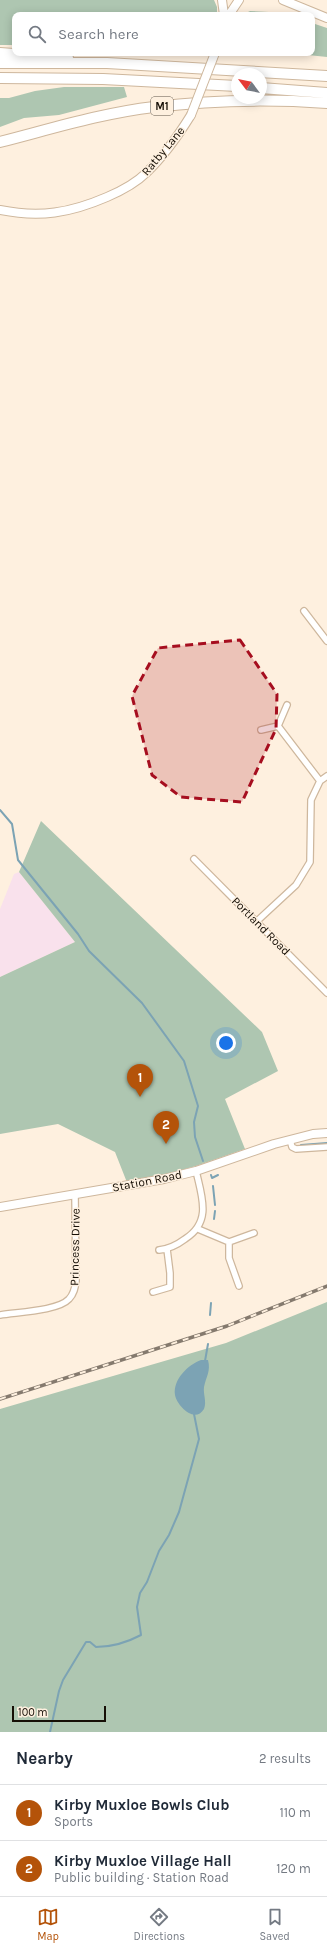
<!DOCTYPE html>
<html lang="en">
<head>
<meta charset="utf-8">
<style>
  :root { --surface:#fff; --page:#f6f6f7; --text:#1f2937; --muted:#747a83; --line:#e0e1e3; --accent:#b45309 }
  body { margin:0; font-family:Karla,sans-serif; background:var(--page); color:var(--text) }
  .compass { position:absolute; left:231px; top:68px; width:36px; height:36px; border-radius:50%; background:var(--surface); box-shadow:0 2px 10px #0003; rotate:302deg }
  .scale { position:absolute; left:12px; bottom:10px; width:94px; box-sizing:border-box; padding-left:4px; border:2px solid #160f06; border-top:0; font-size:11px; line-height:14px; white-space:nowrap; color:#160f06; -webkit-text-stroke:3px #fef0df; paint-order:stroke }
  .you { position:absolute; left:226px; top:1043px; width:14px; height:14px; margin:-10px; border:3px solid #fff; border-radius:50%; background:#1a73e8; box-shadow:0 0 0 6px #1a73e833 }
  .badge { display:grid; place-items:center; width:26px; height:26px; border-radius:50%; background:var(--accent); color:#fff; font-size:13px; font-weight:700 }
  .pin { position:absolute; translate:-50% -33px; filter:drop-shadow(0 1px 2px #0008) }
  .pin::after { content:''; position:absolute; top:21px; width:14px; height:12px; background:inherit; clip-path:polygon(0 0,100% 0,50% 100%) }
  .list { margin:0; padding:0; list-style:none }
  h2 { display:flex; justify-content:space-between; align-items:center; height:52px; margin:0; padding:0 16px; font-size:17px }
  h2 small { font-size:13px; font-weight:400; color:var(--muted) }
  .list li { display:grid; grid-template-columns:26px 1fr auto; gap:12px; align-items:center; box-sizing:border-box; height:56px; padding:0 16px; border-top:1px solid var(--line) }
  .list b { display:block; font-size:15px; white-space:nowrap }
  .list p { margin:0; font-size:13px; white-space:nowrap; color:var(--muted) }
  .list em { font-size:13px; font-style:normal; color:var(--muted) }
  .icon { flex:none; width:22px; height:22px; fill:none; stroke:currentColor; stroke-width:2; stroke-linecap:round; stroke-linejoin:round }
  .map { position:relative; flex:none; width:327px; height:1732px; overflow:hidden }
  .search { position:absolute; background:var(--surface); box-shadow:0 2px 10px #0003; left:12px; right:12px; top:12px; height:44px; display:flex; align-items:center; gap:10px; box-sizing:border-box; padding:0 14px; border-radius:8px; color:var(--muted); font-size:15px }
  .sheet { height:164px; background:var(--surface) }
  nav { display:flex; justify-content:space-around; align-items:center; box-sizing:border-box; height:56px; border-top:1px solid var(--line); background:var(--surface); font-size:11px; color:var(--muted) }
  nav a { display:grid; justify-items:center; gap:2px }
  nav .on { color:var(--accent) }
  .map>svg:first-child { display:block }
</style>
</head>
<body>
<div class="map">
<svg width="327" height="1732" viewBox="0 0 327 1732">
  <rect width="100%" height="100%" fill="#fef0df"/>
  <path fill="#f9e1ec" d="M19,872l56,70 -75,35v-68l14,-35z"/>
  <path fill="#aec6b1" d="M0,0h214l3,7v8h-202v30h-15z
    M250,11l19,1 16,3h-43z
    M312,23l15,5v29l-38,-4h23z
    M64,87h60l3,10 -68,18 -35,3 -24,9v-29h9l26,-7z
    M41,821l221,211 16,39 -53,28 20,50 -49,17 -68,19 -13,-33 -57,-28 -58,10v-157l75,-35 -56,-70z
    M327,1302v430h-327v-323l226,-66z"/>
  <path fill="#7ca3b4" d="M201,1360h7c3,11 -2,17 -4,27 -1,7 3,15 0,22 -9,15 -27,-3 -29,-14 -2,-16 13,-30 26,-35z"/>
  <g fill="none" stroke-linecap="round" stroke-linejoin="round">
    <path stroke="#7ca3b4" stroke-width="2" d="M0,810l12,14 6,36 60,74 11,17 53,52 42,58 14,45 -4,16 1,15 8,24
      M301,1145l26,-2
      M211,1175l1,3 6,-3
      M213,1186l2,19
      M214,1219l1,-8
      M210,1315l1,-12
      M205,1361l3,-17
      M50,1732l9,-41 4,-11 23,-38h4l6,5c17,0 30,-4 45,-12l-4,-28 3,-14 7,-11 12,-31 10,-16 10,-23 20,-73 -5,-25"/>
    <defs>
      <path id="street" d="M304,611l23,30
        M278,726l9,-21
        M261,730l17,-4 42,55
        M194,859l133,134
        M256,922l40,-37 14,-23 1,-62 9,-19 7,-5
        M290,1140l2,7 4,2 31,-2
        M198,1229l31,13v16l10,28
        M229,1242l25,-9
        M159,1250c10,-1 18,-5 26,-11 27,-17 17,-42 11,-68
        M153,1292l17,-5v-14l-3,-24
        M0,1315c17,-3 58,-4 69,-16 5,-5 6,-11 7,-18l-1,-86"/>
      <path id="secondary" d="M222,0l2,15
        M283,0l44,18
        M229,15l10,-15
        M0,210c40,8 70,3 107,-13 14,-6 28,-13 39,-24 18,-17 32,-37 45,-58
        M0,1207l164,-28 32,-8 78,-27 39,-10 14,-1"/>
      <path id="highway" d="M0,53l68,5
        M0,63h107l220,13
        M0,78l103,1 134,7
        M261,88l66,5
        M0,142c51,-13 102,-29 154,-35 57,-7 116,-8 173,-4"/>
    </defs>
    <use href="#street" stroke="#ceb79d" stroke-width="8"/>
    <use href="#secondary" stroke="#ceb79d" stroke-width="10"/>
    <use href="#highway" stroke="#ceb79d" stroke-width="12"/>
    <use href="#street" stroke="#fff" stroke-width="5.5"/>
    <use href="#secondary" stroke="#fff" stroke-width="8"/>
    <use href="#highway" stroke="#fff" stroke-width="10"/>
    <defs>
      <path id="rail" d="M0,1399l227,-73 100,-40"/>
    </defs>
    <use href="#rail" stroke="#857a6e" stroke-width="3.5"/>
    <use href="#rail" stroke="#fef0df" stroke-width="2" stroke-dasharray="6" stroke-linecap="butt"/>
    <defs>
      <path id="secondary-bridge" d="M191,115l24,-62"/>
    </defs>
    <use href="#secondary-bridge" stroke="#ceb79d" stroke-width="10" stroke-linecap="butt"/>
    <use href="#secondary-bridge" stroke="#fff" stroke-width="8"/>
  </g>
  <path fill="#a60e1f" fill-opacity="0.2" stroke="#a60e1f" stroke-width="3" stroke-dasharray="8 5" stroke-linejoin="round" d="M240,640l37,54 -1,35 -34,73 -61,-5 -29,-22 -20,-79 26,-48z"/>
  <g text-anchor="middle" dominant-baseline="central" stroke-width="3" stroke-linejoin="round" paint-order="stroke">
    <rect fill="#fef0df" stroke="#5c5247" stroke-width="1" x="151" y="97" width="22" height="18" rx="3"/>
    <g font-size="11" font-weight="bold" fill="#160f06">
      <text x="162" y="106">M1</text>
    </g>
    <g font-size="12" fill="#160f06" stroke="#fef0df">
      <text transform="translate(163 151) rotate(-50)">Ratby Lane</text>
      <text transform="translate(261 926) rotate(45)">Portland Road</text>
      <text transform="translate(147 1181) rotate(-11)">Station Road</text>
      <text transform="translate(75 1247) rotate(-89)">Princess Drive</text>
    </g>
  </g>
</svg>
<svg class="compass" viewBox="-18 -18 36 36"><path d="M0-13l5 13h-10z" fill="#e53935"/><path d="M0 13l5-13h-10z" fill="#747a83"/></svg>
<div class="scale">100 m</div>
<div class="you"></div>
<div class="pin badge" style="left:140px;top:1097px">1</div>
<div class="pin badge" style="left:166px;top:1144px">2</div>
<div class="search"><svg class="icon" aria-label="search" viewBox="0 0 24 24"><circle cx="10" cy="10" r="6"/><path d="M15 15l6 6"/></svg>Search here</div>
</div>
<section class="sheet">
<h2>Nearby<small>2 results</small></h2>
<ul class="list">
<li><span class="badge">1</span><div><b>Kirby Muxloe Bowls Club</b><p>Sports</p></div><em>110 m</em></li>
<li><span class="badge">2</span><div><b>Kirby Muxloe Village Hall</b><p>Public building · Station Road</p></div><em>120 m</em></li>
</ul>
</section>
<nav>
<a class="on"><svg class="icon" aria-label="map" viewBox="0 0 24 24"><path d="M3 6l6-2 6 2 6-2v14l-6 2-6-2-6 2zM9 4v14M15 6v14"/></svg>Map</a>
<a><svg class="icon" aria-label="directions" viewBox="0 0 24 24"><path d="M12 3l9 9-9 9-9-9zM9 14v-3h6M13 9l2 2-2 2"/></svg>Directions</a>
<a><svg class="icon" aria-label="saved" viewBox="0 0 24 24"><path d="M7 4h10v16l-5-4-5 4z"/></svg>Saved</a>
</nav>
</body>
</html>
